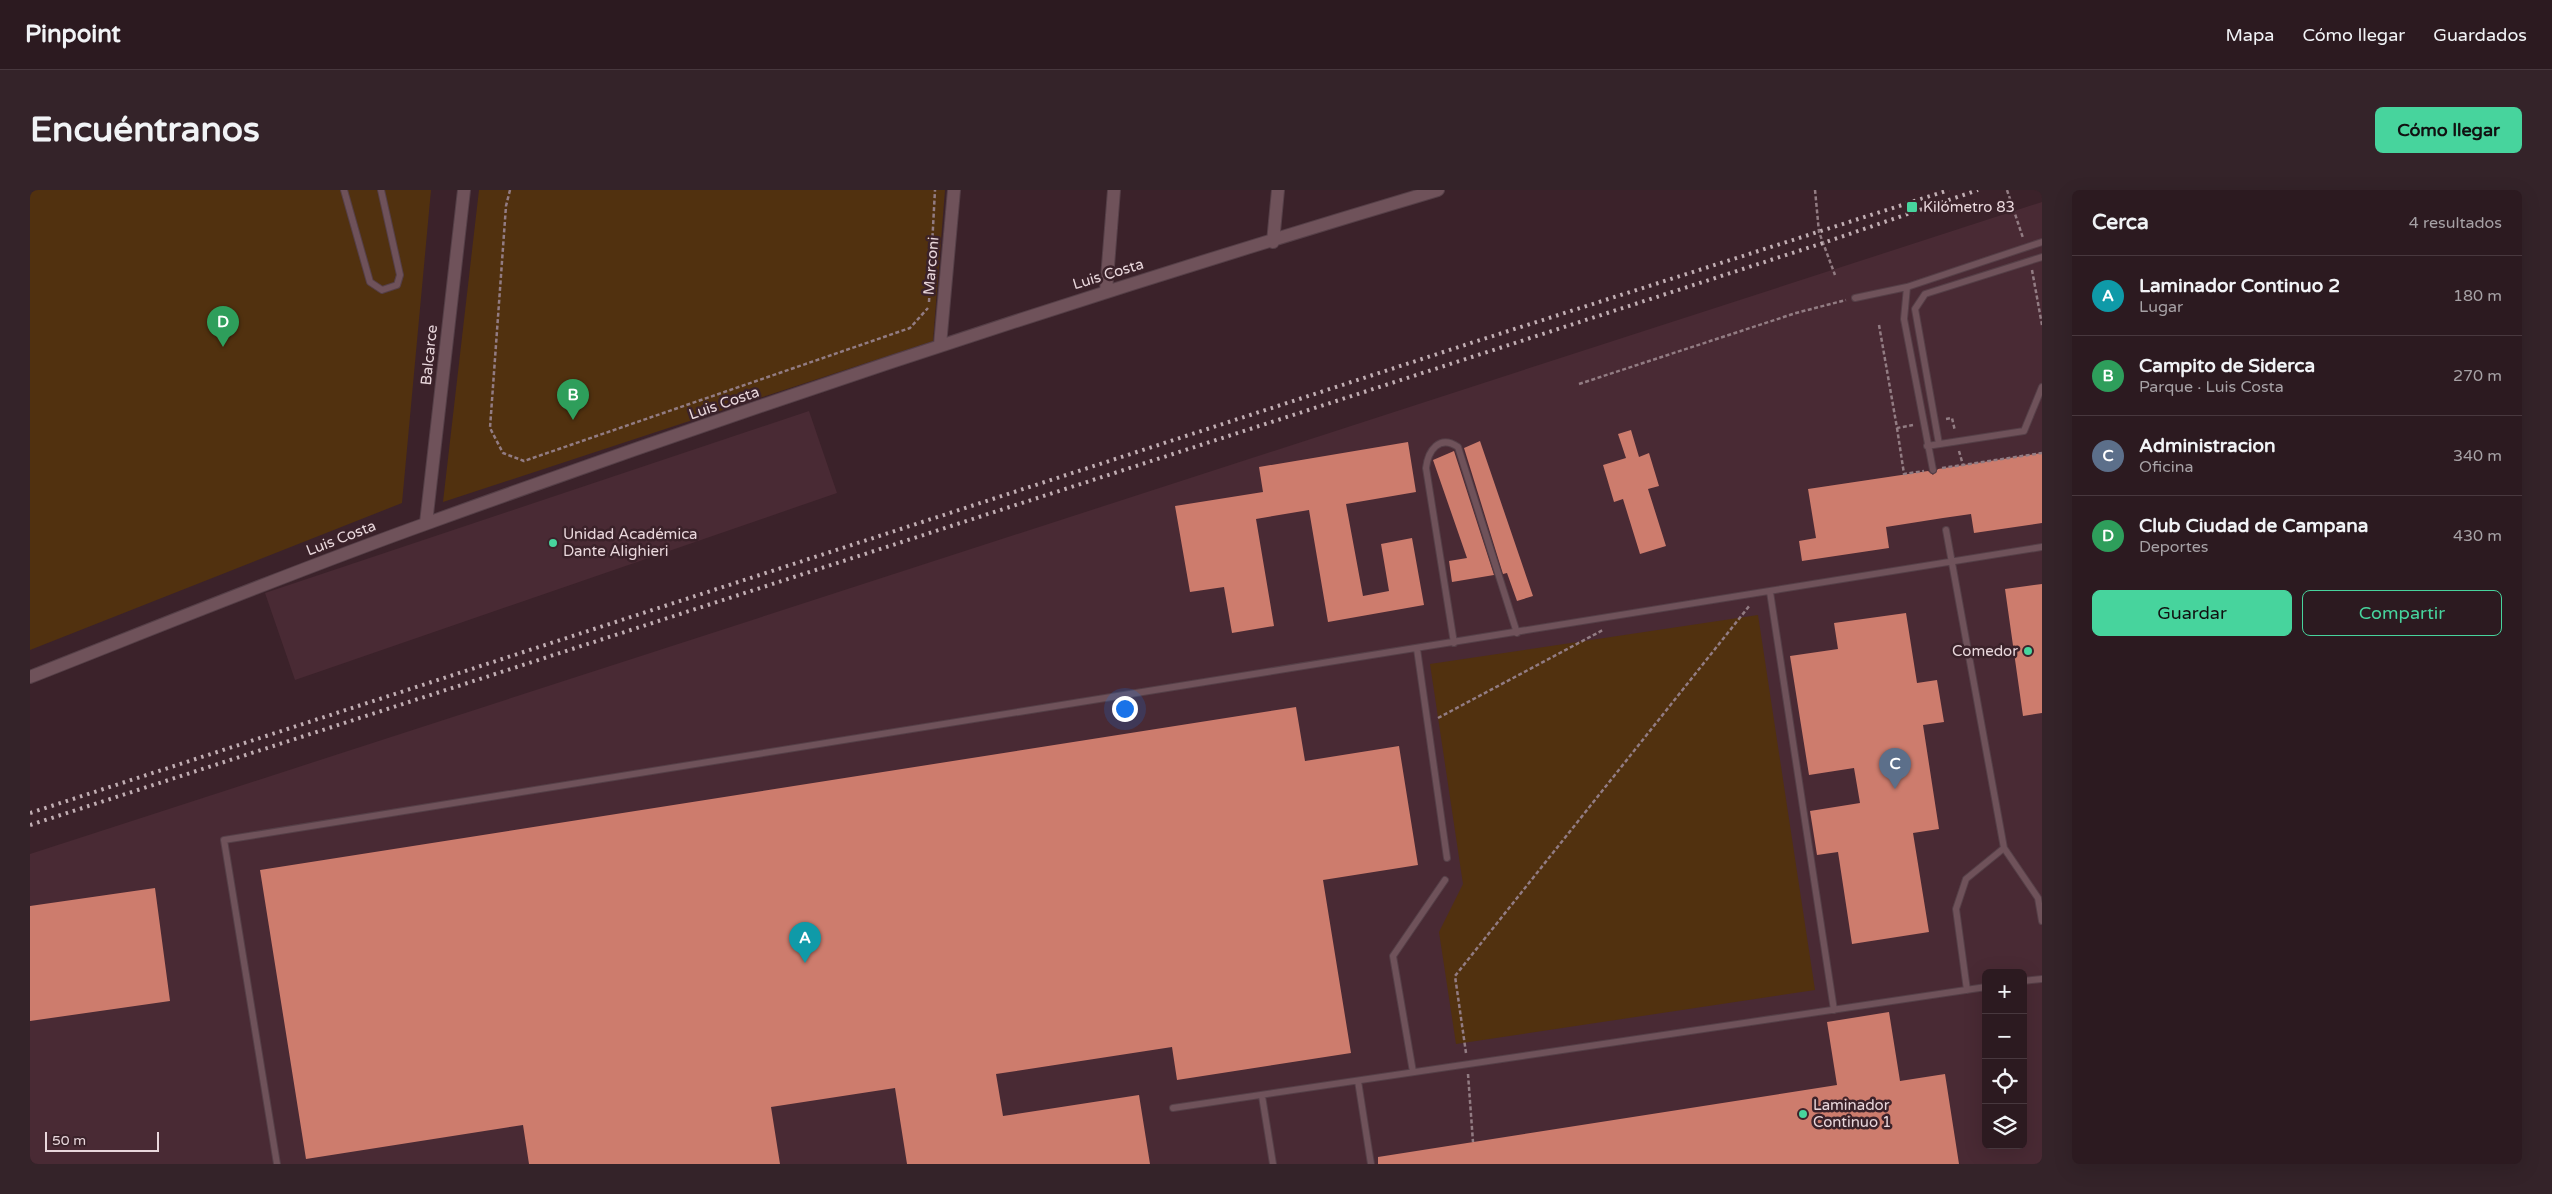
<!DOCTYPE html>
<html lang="es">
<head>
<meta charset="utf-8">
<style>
  :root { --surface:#2c1a20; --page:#342329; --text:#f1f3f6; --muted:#a6a1a5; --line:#48383e; --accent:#47d49d }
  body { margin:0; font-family:"Varela Round",sans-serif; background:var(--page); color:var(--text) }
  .controls { position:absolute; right:15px; bottom:15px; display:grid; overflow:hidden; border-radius:8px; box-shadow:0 5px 20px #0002 }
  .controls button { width:45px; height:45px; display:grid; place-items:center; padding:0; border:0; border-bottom:1px solid var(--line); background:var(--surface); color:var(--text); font:25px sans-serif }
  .scale { position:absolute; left:15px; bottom:12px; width:114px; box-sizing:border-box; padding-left:5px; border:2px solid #e9d7dc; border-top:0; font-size:14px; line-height:18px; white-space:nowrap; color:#e9d7dc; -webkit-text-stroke:4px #3b222a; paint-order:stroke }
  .you { position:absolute; left:1094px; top:518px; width:18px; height:18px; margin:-12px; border:4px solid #fff; border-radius:50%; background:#1a73e8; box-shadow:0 0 0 8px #1a73e833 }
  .badge { display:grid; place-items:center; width:32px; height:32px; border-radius:50%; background:var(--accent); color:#fff; font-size:16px; font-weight:700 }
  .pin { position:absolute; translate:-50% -41px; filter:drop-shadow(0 1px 2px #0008) }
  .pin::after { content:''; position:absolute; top:26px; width:18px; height:15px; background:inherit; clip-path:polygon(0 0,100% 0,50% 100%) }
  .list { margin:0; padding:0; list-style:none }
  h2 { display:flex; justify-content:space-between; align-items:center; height:65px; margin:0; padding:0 20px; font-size:21px }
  h2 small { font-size:16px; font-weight:400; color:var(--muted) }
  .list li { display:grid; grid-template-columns:32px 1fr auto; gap:15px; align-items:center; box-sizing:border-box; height:80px; padding:0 20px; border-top:1px solid var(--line) }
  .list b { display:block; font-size:19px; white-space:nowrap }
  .list p { margin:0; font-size:16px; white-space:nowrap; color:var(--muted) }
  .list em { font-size:16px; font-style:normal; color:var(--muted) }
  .actions { display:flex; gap:10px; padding:15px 20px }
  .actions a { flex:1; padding:11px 0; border:1px solid var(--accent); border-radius:8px; text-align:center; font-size:18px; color:var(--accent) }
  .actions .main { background:var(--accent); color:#111 }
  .icon { flex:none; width:28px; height:28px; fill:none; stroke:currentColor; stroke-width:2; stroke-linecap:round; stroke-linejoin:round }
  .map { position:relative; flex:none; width:2012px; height:974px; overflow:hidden; border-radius:8px }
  header { display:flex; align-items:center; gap:30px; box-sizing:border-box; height:70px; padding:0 25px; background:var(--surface); border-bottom:1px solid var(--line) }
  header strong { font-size:24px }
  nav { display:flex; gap:28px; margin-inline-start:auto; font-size:18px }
  .intro { display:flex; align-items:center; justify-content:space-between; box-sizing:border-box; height:120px; padding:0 30px }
  h1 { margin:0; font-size:35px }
  .button { padding:12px 22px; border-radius:8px; background:var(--accent); color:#111; font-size:18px; font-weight:700 }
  main { display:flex; gap:30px; padding:0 30px }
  aside { flex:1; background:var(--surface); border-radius:8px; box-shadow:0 5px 20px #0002 }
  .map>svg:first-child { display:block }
</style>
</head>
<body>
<header>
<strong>Pinpoint</strong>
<nav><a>Mapa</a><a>Cómo llegar</a><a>Guardados</a></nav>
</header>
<div class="intro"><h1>Encuéntranos</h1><a class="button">Cómo llegar</a></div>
<main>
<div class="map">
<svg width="2012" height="974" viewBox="0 0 2012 974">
  <rect width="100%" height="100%" fill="#3b222a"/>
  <path fill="#492a34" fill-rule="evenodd" d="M2012,12v962h-2012v-310zM1956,783h37v172h-37z
    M779,221l28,82 -542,187 -30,-87z"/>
  <path fill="#51310f" d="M0,0h401l-29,313 -372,147z
    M449,0h466l-12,151 -490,161z
    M1728,425l57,375 -359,54 -17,-112 24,-48 -33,-220z"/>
  <path fill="#cd7c6d" d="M1601,240l8,27 10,-4 10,33 -11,3 18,57 -26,8 -17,-55 -9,3 -11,-37 23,-7 -8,-24z
    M1450,251l53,155 -16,5 -10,-28 -4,1 -39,-126z
    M1378,252l8,50 -70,12 17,92 26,-5 -8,-47 31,-6 12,67 -96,17 -19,-112 -53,9 18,107 -42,7 -8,-46 -34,5 -15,-86 88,-14 -4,-25z
    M1424,261l40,124 -42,7 -3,-21 18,-3 -34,-98z
    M2012,263v70l-68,10 -3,-19 -28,4 -57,9 3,21 -87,13 -3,-20 17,-3 -8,-49 120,-18 5,4 5,-6z
    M2012,394v129l-19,3 -18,-127z
    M1876,423l11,70 20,-3 7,42 -21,3 16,104 -26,4 16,99 -77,12 -14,-92 -21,3 -7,-44 50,-8 -6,-35 -45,7 -19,-119 48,-7 -4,-26z
    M1266,517l9,54 94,-15 19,119 -95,15 28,173 -174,27 -5,-33 -176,27 7,42 136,-21 11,69h-243l-12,-76 -124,19 9,57h-251l-6,-39 -217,34 -46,-289z
    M125,698l15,113 -140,20v-115z
    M1859,822l11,69 45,-7 14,90h-581v-7l459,-72 -10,-63z"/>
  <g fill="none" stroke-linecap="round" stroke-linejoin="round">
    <defs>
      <path id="lane" d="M314,0l26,92 12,8 15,-5 3,-10 -19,-85
        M1825,108l52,-11
        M1909,254l-24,-135 10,-15 117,-37
        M1897,256l97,-15 18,-44
        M1903,280l-29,-151 3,-32 135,-45
        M1916,340l58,318 34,50 4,23
        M1740,402l64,418
        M1424,453l-28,-175c2,-17 13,-34 32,-21l59,186
        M1387,459l30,209
        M1993,791l19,-2
        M1937,800l-11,-81 10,-30 38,-31
        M1383,882l-20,-116 52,-76
        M1328,891l13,83
        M1232,906l11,68
        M1143,918l813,-121
        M247,974l-53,-324 1818,-293"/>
      <path id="street" d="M1243,52l5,-52
        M1076,101l8,-101
        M910,155l14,-155
        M396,333l38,-333
        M0,487c132,-52 264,-106 398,-154 334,-121 670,-232 1010,-333"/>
    </defs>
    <use href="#lane" stroke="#553f47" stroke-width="8"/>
    <use href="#street" stroke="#553f47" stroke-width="14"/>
    <path stroke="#927c83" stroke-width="2.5" stroke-dasharray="4 2.5" stroke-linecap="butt" d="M480,0l-4,16 -16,222 13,25 21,8 386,-133 18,-20
      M1785,0l4,42 16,43
      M1977,0l16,48
      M2002,80l10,55
      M899,112l6,-112
      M1849,135l18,103 16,-3
      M1549,194l217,-71 50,-13
      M1916,229l6,-1 3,13
      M1867,238l7,46 20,-3
      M1929,261l4,14 79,-12
      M1912,278l21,-3
      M1408,528l165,-88
      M1436,863l-11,-77 295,-371
      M1438,884l5,68"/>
    <use href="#lane" stroke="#6f525a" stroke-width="6"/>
    <use href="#street" stroke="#6f525a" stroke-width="12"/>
    <path stroke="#c1aeb3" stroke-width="4" stroke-dasharray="2.5 5" stroke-linecap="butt" d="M0,623l1444,-471 475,-152
      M0,635l1793,-582 155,-53"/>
  </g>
  <g fill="#47d49d" stroke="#3b222a" stroke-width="2">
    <rect x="1876" y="11" width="12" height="12" rx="2.5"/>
    <circle cx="523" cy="353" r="5"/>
    <circle cx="1998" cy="461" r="5"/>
    <circle cx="1773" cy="924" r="5"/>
  </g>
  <g text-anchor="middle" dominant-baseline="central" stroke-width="5" stroke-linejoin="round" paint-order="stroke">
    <g font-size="15" fill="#e9d7dc" stroke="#3b222a" text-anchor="start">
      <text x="1893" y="17">Kilómetro 83</text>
      <text x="533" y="344">Unidad Académica<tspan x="533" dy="17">Dante Alighieri</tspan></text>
      <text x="1988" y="461" text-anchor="end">Comedor</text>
      <text x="1783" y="915">Laminador<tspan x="1783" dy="17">Continuo 1</tspan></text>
    </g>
    <g font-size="15" fill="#e9d7dc" stroke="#3b222a">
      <text transform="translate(901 76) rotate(-85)">Marconi</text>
      <text transform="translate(1078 84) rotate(-17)">Luis Costa</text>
      <text transform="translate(399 165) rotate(-84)">Balcarce</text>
      <text transform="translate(694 213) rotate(-19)">Luis Costa</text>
      <text transform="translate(311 348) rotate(-21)">Luis Costa</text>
    </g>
  </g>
</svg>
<div class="controls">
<button>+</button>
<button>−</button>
<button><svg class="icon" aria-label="locate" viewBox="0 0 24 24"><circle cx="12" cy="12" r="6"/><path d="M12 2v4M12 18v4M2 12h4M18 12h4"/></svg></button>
<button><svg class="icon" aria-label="layers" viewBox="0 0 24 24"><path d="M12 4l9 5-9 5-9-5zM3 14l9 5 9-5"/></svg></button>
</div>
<div class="scale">50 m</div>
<div class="you"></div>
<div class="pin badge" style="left:775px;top:773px;background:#0f9aa8">A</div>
<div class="pin badge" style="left:543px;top:230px;background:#2e9e5b">B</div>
<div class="pin badge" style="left:1865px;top:599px;background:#5c6f8a">C</div>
<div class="pin badge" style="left:193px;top:157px;background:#2e9e5b">D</div>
</div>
<aside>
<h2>Cerca<small>4 resultados</small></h2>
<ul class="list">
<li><span class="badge" style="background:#0f9aa8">A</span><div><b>Laminador Continuo 2</b><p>Lugar</p></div><em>180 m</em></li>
<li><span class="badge" style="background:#2e9e5b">B</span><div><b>Campito de Siderca</b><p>Parque · Luis Costa</p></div><em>270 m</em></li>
<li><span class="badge" style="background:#5c6f8a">C</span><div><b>Administracion</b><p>Oficina</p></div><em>340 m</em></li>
<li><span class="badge" style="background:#2e9e5b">D</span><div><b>Club Ciudad de Campana</b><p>Deportes</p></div><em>430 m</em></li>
</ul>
<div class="actions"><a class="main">Guardar</a><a>Compartir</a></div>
</aside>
</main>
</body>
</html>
